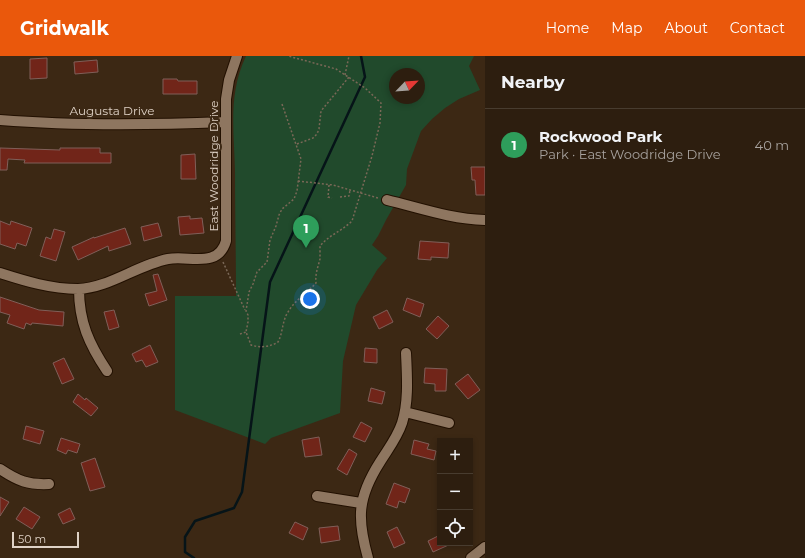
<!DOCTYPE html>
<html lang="en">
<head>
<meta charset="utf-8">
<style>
  :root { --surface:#2d1e0f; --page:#392b1d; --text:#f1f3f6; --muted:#a7a29e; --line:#483c2f; --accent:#ea580c }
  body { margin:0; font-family:Montserrat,sans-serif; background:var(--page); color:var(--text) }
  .controls { position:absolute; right:12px; bottom:12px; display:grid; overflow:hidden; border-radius:0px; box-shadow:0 2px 6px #0003 }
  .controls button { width:36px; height:36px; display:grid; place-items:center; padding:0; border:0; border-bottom:1px solid var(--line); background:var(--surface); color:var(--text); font:20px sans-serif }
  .compass { position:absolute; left:389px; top:12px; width:36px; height:36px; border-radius:50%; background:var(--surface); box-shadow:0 2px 6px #0003; rotate:65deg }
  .scale { position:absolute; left:12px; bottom:10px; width:67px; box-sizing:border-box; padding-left:4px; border:2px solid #dfd2c6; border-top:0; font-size:11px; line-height:14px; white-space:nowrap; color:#dfd2c6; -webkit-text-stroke:3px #3c2814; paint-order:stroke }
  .you { position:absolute; left:310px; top:243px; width:14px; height:14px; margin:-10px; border:3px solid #fff; border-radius:50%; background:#1a73e8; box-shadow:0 0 0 6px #1a73e833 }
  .badge { display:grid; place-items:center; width:26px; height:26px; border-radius:50%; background:var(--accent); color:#fff; font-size:13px; font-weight:700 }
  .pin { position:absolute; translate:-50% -33px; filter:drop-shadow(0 1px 2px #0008) }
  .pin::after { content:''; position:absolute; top:21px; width:14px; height:12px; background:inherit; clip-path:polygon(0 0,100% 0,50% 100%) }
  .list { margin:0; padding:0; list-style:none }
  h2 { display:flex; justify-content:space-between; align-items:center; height:52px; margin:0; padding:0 16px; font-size:17px }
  h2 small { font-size:13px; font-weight:400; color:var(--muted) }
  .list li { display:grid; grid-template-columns:26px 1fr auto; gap:12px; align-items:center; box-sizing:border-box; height:72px; padding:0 16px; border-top:1px solid var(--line) }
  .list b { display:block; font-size:15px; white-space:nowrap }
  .list p { margin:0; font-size:13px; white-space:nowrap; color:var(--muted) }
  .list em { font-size:13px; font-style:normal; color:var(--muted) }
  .icon { flex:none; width:22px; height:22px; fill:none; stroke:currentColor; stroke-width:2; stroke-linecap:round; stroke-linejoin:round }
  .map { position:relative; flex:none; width:485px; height:502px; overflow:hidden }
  header { display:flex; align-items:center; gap:24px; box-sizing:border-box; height:56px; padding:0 20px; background:var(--accent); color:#fff }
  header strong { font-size:19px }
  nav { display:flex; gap:22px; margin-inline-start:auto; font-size:14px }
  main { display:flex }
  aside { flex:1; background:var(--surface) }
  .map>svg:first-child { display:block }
</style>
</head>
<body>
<header>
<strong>Gridwalk</strong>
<nav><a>Home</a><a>Map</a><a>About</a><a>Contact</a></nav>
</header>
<main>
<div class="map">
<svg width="485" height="502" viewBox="0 0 485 502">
  <rect width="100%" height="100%" fill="#3c2814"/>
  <path fill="#214a2c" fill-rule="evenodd" d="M246,0h228l-5,10 11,24 -21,9 -14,9 -13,11 -11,12 -14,38 -1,16 -20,35 -8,16 -6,9 15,13 -10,12 -21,35 -13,56 -3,52 -69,25 -6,6 -90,-34v-114h61c0,-42 -1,-84 -1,-125 -1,-41 -7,-77 11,-115zM395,18h24v24h-24z"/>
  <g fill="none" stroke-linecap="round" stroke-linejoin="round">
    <path stroke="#061418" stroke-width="2.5" d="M194,502l-9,-6v-15l10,-16 39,-13 8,-16 28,-210 95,-205 -4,-21"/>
  </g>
  <path fill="#712519" stroke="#805f59" d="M47,2v20l-17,1v-20z
    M97,4l1,12 -23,2 -1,-12z
    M163,23h14l1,2h19v13h-34z
    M0,92l60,2v-2h40v5h11v10h-87l1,-3 -17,-1 -1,11h-7z
    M195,98l1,25h-15v-24z
    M471,111h14v28h-9l-1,-15h-3z
    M190,160v3l12,-1 2,15 -24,2 -2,-18z
    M0,165l10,4 1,-4 21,7 -6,18 -9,-3 -2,6 -15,-5z
    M158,167l4,13 -18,5 -3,-14z
    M125,172l6,16 -22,7 -1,-5 -30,14 -6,-13 22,-10v1z
    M54,173l11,3 -9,29 -16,-5 6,-19 5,2z
    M420,185l29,2 -1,15 -17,-1v3l-13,-1z
    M158,218l9,26 -18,6 -4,-12 12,-3 -4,-16z
    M0,241l39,13 25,2 -1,14 -31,-3 -1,2 -5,-2 -2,6 -17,-6 3,-8 -10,-3z
    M407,242l17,6 -4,13 -17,-7z
    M114,254l5,17 -10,3 -5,-18z
    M387,254l6,12 -14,7 -6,-12z
    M438,260l11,10 -12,13 -11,-10z
    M150,289l8,17 -12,5 -4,-7 -6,2 -4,-8z
    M365,292l12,1v14l-13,-1z
    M64,302l10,21 -12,5 -9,-21z
    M425,312l22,1 -1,22h-11v-7l-11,-1z
    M468,318l12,16 -12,9 -13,-15z
    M371,332l14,4 -3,12 -14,-3z
    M78,338l7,6 1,-2 12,10 -7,8 -18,-14z
    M361,366l11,6 -7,14 -12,-5z
    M26,370l18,5 -4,13 -17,-5z
    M319,381l3,18 -17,2 -3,-17z
    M61,382l19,6 -3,9 -9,-3 -2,4 -9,-4z
    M414,384l15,4 -2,5 9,2 -2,9 -23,-6z
    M349,393l8,5 -10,21 -10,-6z
    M95,402l10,29 -15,4 -9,-28z
    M394,427l16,6 -5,14 -6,-2 -2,7 -11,-4z
    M0,441l9,5 -9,14z
    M24,451l16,10 -8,12 -16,-10z
    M70,452l5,11 -12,5 -5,-10z
    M295,466l13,6 -5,12 -14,-7z
    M338,470l2,14 -19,3 -2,-15z
    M397,471l8,16 -11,5 -7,-16z
    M440,479v8h13l-20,9 -5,-11z"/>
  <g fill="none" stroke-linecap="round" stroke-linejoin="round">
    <defs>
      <path id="minor" d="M0,64c75,6 150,5 225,2
        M387,144c33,8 64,19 98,20
        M0,217c25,8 51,16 78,16 31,-1 59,-24 90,-30 21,-4 50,10 58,-18v-142l3,-19 8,-24
        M79,233c0,33 10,55 28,82
        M405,356l44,11
        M0,413c18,12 28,16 49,15
        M317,440l44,7
        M368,502c-11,-39 -11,-60 12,-96 8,-13 17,-24 22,-39 7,-22 5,-47 4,-70
        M471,502l14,-11"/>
    </defs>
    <use href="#minor" stroke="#221000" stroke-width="12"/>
    <path stroke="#7a6857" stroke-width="1.5" stroke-dasharray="2 2" stroke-linecap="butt" d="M345,19l4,-19
      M282,48l19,55 -4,32 -3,8 -12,10 -3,6 -3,11 -6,14 -3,22 -10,10 -4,12 -4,8 -3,19 2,4v7l-2,10 5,13c9,3 19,2 27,-3 5,-9 4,-21 10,-30 7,-12 19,-19 28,-29 -1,-9 2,-16 4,-24 0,-4 0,-9 0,-13 9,-11 22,-15 32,-25l20,-65 8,-33 1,-20 -16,-15 -29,-19 -48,-13
      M297,88l16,-6 4,-4 2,-5 2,-18 28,-34
      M298,125l35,4 45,13
      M329,129l-1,12 4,1
      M340,141l9,-1 1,-6
      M223,206l22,48
      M240,278l6,-2"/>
    <use href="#minor" stroke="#8e7660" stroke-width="10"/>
  </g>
  <g text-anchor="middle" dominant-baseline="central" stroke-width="4" stroke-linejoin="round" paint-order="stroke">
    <g font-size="12" fill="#dfd2c6" stroke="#3c2814">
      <text x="112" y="54">Augusta Drive</text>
      <text transform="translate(213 110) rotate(-90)">East Woodridge Drive</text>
    </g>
  </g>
</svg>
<div class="controls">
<button>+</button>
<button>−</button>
<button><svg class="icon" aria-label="locate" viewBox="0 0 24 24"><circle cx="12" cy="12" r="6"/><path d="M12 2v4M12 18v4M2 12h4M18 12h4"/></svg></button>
</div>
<svg class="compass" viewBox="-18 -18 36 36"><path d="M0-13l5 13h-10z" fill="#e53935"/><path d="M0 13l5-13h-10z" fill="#a7a29e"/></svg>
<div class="scale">50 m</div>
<div class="you"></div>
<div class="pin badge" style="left:306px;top:192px;background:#2e9e5b">1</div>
</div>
<aside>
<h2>Nearby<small></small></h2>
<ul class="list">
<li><span class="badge" style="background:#2e9e5b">1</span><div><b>Rockwood Park</b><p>Park · East Woodridge Drive</p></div><em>40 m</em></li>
</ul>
</aside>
</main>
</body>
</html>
